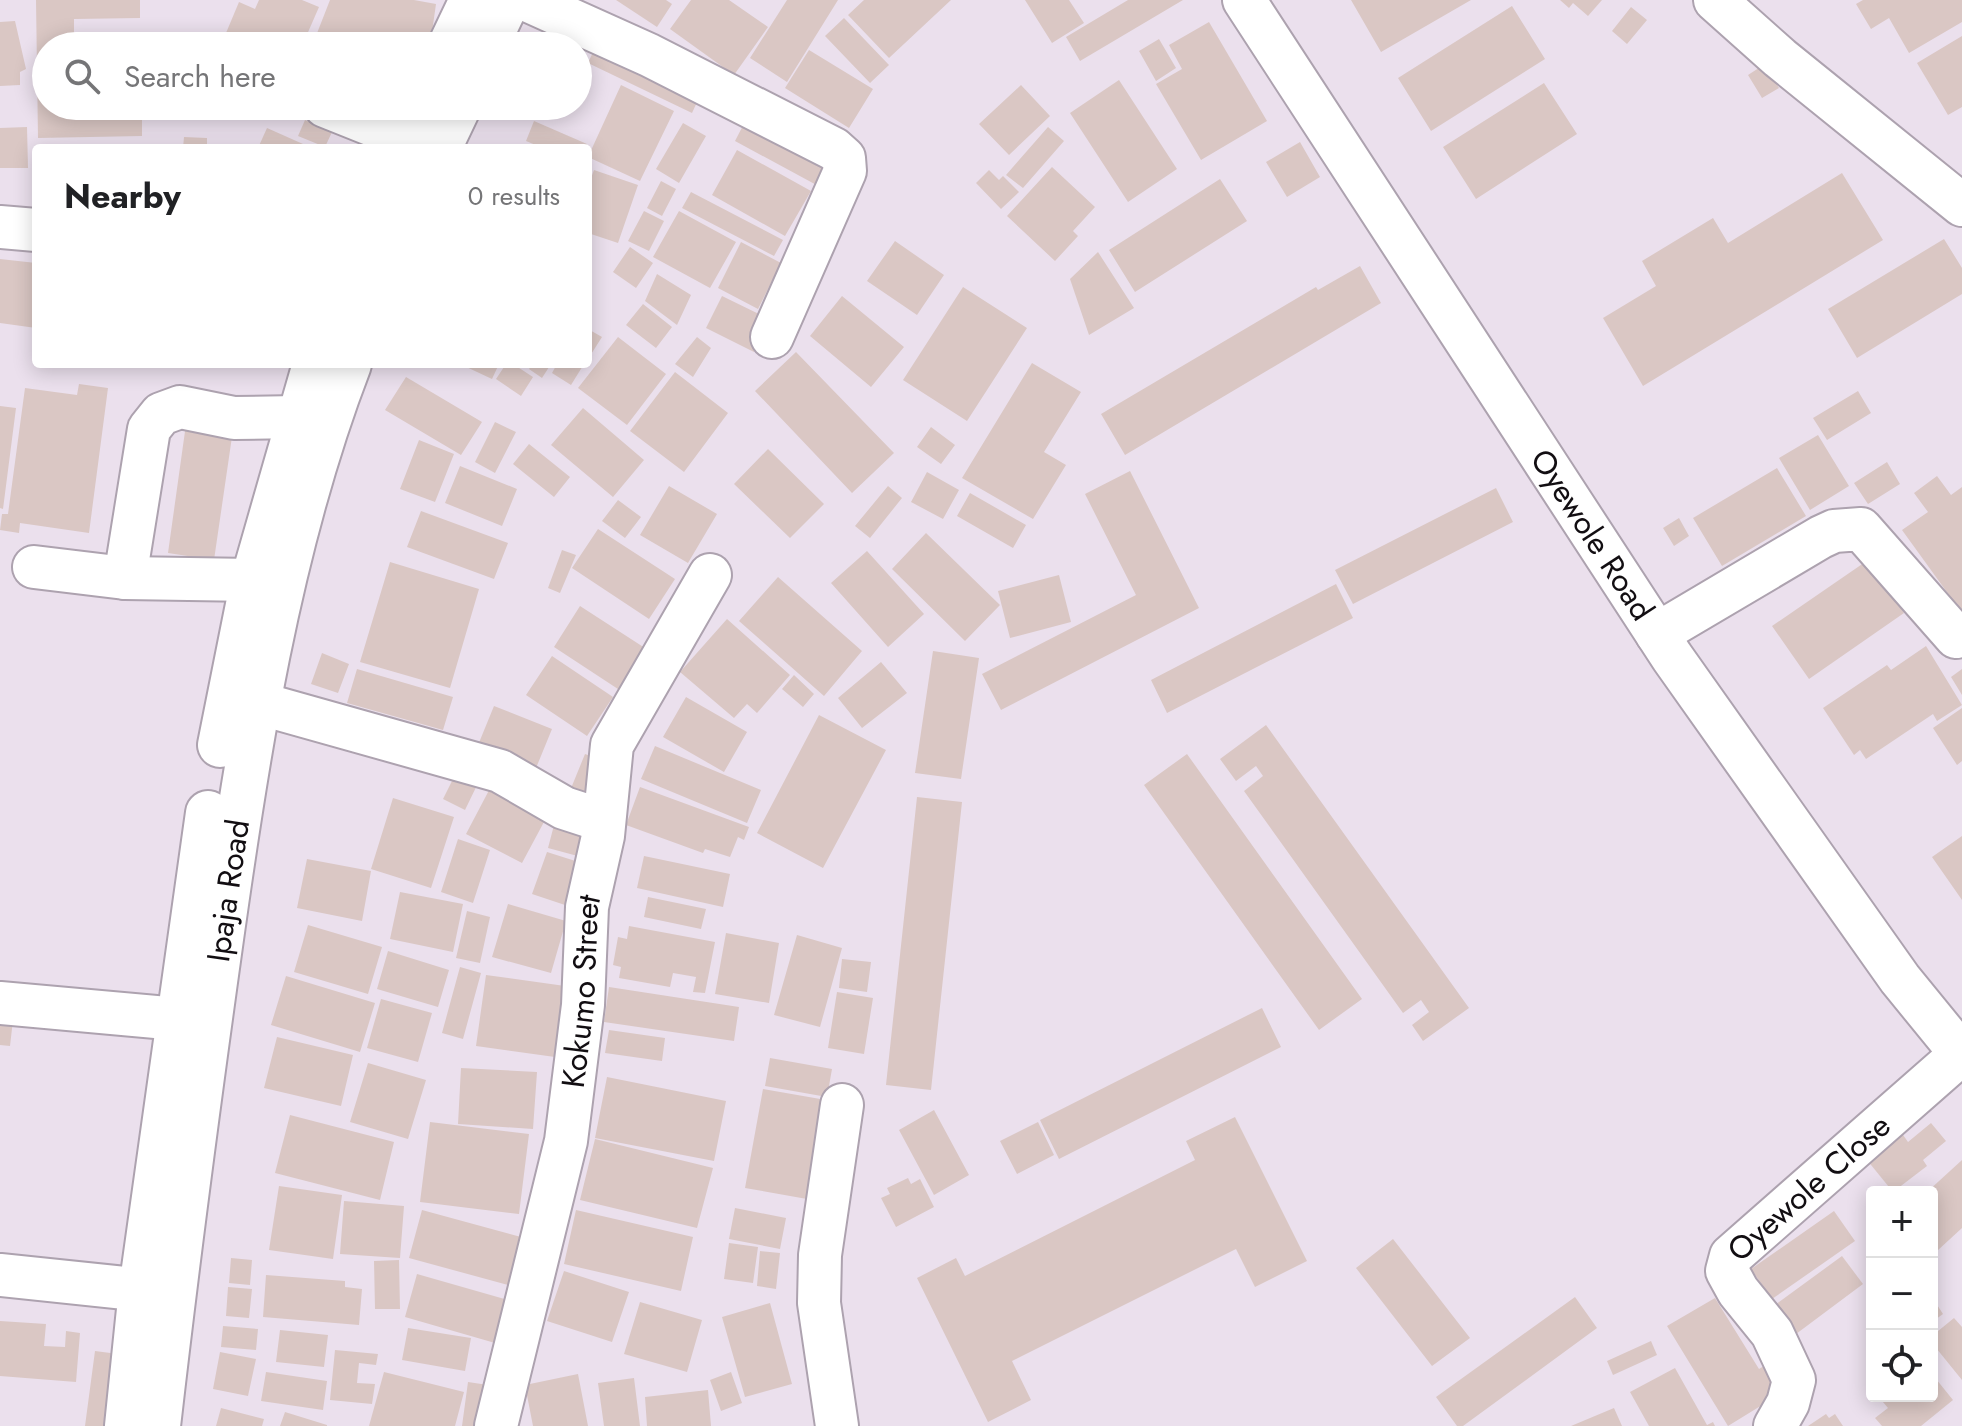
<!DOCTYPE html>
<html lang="en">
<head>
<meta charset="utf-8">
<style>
  :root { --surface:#fff; --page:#f6f6f6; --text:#202124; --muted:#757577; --line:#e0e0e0 }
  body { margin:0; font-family:Jost,sans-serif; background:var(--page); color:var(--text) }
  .controls { position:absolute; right:24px; bottom:24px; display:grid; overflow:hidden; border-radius:8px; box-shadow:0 4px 20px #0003 }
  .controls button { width:72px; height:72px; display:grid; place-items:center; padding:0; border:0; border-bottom:2px solid var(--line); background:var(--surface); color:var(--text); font:40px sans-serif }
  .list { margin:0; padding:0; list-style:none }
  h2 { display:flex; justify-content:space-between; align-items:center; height:104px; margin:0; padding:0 32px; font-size:34px }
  h2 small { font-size:26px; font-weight:400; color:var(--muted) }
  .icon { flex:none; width:44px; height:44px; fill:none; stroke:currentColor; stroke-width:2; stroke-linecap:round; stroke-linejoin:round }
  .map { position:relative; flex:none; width:1962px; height:1426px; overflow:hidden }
  .search { position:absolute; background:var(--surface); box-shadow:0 4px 20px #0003; left:32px; top:32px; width:560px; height:88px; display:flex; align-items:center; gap:20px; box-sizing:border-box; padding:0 28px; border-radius:44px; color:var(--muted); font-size:30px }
  .panel { position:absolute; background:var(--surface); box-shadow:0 4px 20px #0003; left:32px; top:144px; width:560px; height:224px; border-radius:8px }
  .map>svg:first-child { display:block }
</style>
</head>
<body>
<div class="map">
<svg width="1962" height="1426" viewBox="0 0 1962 1426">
  <rect width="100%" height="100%" fill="#ebe0ed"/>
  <path fill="#dac7c4" d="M36,0h104v18l-66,1v27h-28v60h96v30l-104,2z
    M259,0h43l17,7 -17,39h-45l-31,-13 13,-31 16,7z
    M330,0h84l22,4 -6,42 -50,-3 -1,3h-67z
    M616,0h50l6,4 -15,23z
    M691,0h38l39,27 -34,48 -64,-46z
    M787,0h51l-51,82 -37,-24z
    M864,0h87l-62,58 -41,-43z
    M1025,0h44l15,23 -32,20z
    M1128,0h55l-103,61 -14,-24z
    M1351,0h120l-90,52z
    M1560,0h42l-14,16 -15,-13 -4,5z
    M1863,0h99v22l-53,31 -20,-35 -18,11 -15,-25z
    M1512,6l33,53 -114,72 -33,-53z
    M1631,7l16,13 -20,24 -15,-13z
    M844,18l45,47 -19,18 -45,-47z
    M15,21l11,48 -6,3v13l-20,1v-64z
    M1209,22l58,99 -66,39 -45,-76 26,-15 -13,-24z
    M1962,36v71l-14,8 -31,-52z
    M600,37l104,50 -12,26 -104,-50z
    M1159,39l17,29 -20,13 -17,-30z
    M809,50l64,39 -24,39 -64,-40z
    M1765,64l14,24 -17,10 -14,-23z
    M1119,80l58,89 -49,33 -58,-89z
    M1544,83l33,51 -101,65 -33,-52z
    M621,85l53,26 -34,70 -52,-24z
    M1021,85l29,31 -41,39 -30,-31z
    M750,112l88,46 -16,30 -87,-47z
    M305,120l27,12 -7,15 -27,-11z
    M534,121l53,23 -2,4h-42l-17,-7z
    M683,123l23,13 -27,47 -23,-14z
    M27,127l1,41h-28v-40z
    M1048,127l16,14 -41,47 -17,-13z
    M267,128l45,20h-54z
    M184,137l23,1v10h-24z
    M1300,142l20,35 -33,20 -21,-35z
    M737,150l74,41 -26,45 -73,-41z
    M1052,167l43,40 -22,24 5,5 -23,25 -48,-45z
    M594,170l44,15 -20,58 -30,-10v-47z
    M989,170l10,10 4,-4 16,16 -18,17 -25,-26z
    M1842,173l41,67 -240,146 -40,-68 53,-32 -14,-25 71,-43 15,25z
    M1220,179l27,42 -112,71 -26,-42z
    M661,181l15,8 -14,27 -15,-8z
    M691,192l92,48 -9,16 -92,-48z
    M644,211l20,10 -15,30 -21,-10z
    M679,211l57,31 -26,46 -57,-31z
    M1944,239l18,29v26l-105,64 -29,-49z
    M895,241l49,34 -27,40 -50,-34z
    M741,242l40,21 -23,46 -40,-21z
    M630,247l23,16 -17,25 -23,-16z
    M1098,252l36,56 -45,27 -19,-56z
    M0,259l36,4v65l-36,-5z
    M1360,266l21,37 -256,152 -24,-41 215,-127 2,3z
    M657,274l34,21 -14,30 -32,-24z
    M963,287l64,41 -60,93 -64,-41z
    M722,296l49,24 -17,32 -48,-24z
    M842,296l62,51 -33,40 -61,-51z
    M643,304l29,23 -16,21 -30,-23z
    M588,329l14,8 -14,22z
    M618,337l48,37 -39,51 -49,-37z
    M697,337l14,11 -18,29 -18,-13z
    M796,352l98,101 -42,40 -97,-102z
    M1032,363l49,29 -37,60 22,13 -33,54 -71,-41z
    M460,364h39l-7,15z
    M506,364h7l20,13 -12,19 -25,-17z
    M533,364h18l-9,14 -13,-9z
    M557,364h27l-13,21 -19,-12z
    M675,372l53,41 -44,59 -54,-41z
    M406,377l76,45 -21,33 -76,-45z
    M79,384l29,4 -19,145 -69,-10 -1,10 -19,-3 2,-16h6l17,-126 52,7z
    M1858,391l13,22 -44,27 -14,-22z
    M0,406l16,2 -13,101 -3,-1z
    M583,408l61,52 -31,37 -62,-52z
    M187,417l47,6 -20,137 -46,-7z
    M495,422l21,10 -21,41 -20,-11z
    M931,427l24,18 -14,19 -24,-17z
    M1818,435l31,51 -39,24 -31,-52z
    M419,440l35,14 -19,48 -35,-13z
    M529,444l41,33 -16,20 -41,-33z
    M768,449l56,55 -34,34 -56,-54z
    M1887,462l13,22 -32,20 -14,-21z
    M460,466l57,23 -15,37 -57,-23z
    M1777,468l29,48 -84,50 -29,-48z
    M1130,471l69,137 -198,102 -19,-36 154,-79 -51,-101z
    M927,472l32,18 -16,29 -32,-17z
    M1937,476l14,19 11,-8v126l-60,-83 26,-18 -14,-19z
    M669,486l48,28 -29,49 -48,-28z
    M888,486l14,12 -32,40 -15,-12z
    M1496,488l17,34 -160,82 -18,-34z
    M970,493l56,32 -13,23 -56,-32z
    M618,500l23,17 -16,21 -23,-17z
    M421,511l87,32 -14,36 -87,-32z
    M1679,518l10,18 -15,10 -11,-18z
    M598,529l77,50 -26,40 -77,-51z
    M926,533l74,72 -35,36 -73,-72z
    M562,550l14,5 -16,38 -12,-5z
    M867,551l57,63 -36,33 -57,-64z
    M1871,558l33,55 -95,66 -37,-53z
    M390,562l89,27 -29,99 -90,-26z
    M1059,575l12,47 -61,16 -12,-47z
    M778,577l84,74 -38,45 -85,-75z
    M1336,584l17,34 -186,95 -16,-33z
    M580,606l68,44 -27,41 -67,-44z
    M727,619l63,56 -33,38 -10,-9 -13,14 -54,-46z
    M1926,646l36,59 -25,16 -4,-7 -67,45 -6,-9 -6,5 -31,-47 64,-43 4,5z
    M933,651l46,7 -18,121 -46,-6z
    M322,653l27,11 -11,29 -27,-9z
    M552,656l61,41 -26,39 -61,-41z
    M881,662l26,31 -45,35 -24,-30z
    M357,669l96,28 -10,33 -96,-27z
    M1962,669v26l-11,-18z
    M794,675l20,19 -11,13 -21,-18z
    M686,697l61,35 -23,40 -61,-35z
    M494,706l58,23 -18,44 -58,-23z
    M1962,708v53l-5,4 -24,-37z
    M819,715l67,35 -63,118 -66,-35z
    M1266,725l203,283 -46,33 -11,-16 17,-13 -8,-12 -18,13 -159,-222 19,-15 -7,-10 -20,15 -16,-22z
    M655,746l106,44 -14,33 -106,-44z
    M585,754l22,8 -20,50 -22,-9z
    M1187,754l175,245 -43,31 -175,-245z
    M459,767l22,10 -16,33 -22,-11z
    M496,777l56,30 -30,56 -56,-29z
    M640,787l109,40 -5,13 -6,-3 -8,20 -25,-8 -2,4 -77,-28z
    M917,797l45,5 -31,288 -45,-5z
    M393,798l61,19 -23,71 -60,-19z
    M558,810l38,10 -11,38 -37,-10z
    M1962,836v64l-30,-43z
    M458,839l32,11 -17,53 -32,-11z
    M547,852l41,13 -14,43 -42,-14z
    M644,856l86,18 -7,33 -86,-19z
    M307,859l64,12 -9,50 -65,-13z
    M400,892l63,12 -10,48 -63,-13z
    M648,897l58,12 -5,20 -57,-12z
    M508,904l58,17 -15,52 -59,-16z
    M467,911l23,6 -10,46 -24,-5z
    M308,925l74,22 -14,47 -74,-22z
    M629,926l86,16 -10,51 -12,-1 3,-15 -23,-4 -3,14 -51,-9 2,-11 -8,-2 5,-28 9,2z
    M726,933l53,10 -10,60 -54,-9z
    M797,935l45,13 -22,79 -46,-12z
    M388,951l61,19 -11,37 -61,-18z
    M842,959l29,3 -4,30 -28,-4z
    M460,967l21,6 -18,66 -21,-6z
    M486,975l79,11 -10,71 -79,-11z
    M286,976l89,27 -15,49 -89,-27z
    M609,987l130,20 -5,34 -130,-19z
    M837,992l36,6 -9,56 -36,-6z
    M381,999l51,14 -14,49 -51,-14z
    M1262,1008l19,39 -222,112 -19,-39z
    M0,1018l13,2 -3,26 -10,-1z
    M609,1030l56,8 -3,23 -57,-8z
    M277,1037l76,18 -12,51 -77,-18z
    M770,1058l62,11 -5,28 -62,-11z
    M368,1063l58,17 -18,59 -58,-17z
    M461,1068l76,4 -4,57 -75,-5z
    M607,1077l119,24 -12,60 -119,-23z
    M763,1089l63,11 -19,99 -62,-11z
    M934,1110l35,65 -35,20 -35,-65z
    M290,1115l104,27 -14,58 -105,-27z
    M1235,1117l72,144 -52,26 -19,-38 -224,112 19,39 -43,22 -71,-144 39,-20 9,18 230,-116 -9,-19z
    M430,1122l99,12 -10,80 -99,-12z
    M1038,1122l16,33 -37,19 -17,-33z
    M1931,1123l15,18 -23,19 4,6 -34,26 -26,-32 34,-28 7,10z
    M595,1139l118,29 -16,60 -117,-28z
    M1962,1160v68l-25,23 -5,-6v-53h-5z
    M908,1178l3,6 9,-5 14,28 -38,20 -15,-29 9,-4 -3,-6z
    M279,1186l63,9 -9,64 -64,-9z
    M344,1201l60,5 -4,52 -60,-4z
    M735,1208l51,10 -6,31 -51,-10z
    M422,1210l99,27 -13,48 -99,-27z
    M576,1210l117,27 -12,54 -117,-27z
    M1834,1211l21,30 -83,58 -21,-30z
    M1393,1239l77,99 -38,28 -76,-98z
    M729,1243l29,4 -5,36 -29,-4z
    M760,1251l20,2 -4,36 -19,-3z
    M1842,1256l21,28 -67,50 -21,-29z
    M231,1258l21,2 -2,25 -21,-2z
    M399,1260l1,49h-25l-1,-48z
    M564,1271l65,21 -17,50 -65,-21z
    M417,1274l91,26 -13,43 -90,-26z
    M266,1275l79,6v6l17,2 -3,36 -96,-8z
    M228,1287l24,2 -3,29 -23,-2z
    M1575,1297l22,31 -134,98h-6l-21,-29z
    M1932,1297l11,17 -11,8z
    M1715,1298l44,71 13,-8 16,28 -60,37 -61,-100z
    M640,1302l62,18 -15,52 -63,-18z
    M770,1303l22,81 -47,13 -23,-80z
    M1954,1318l8,9v53l-30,-37v-7z
    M0,1321l46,3 -2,22 21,1 1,-16 14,2 -4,49 -76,-6z
    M223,1326l35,3 -2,21 -35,-3z
    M408,1328l63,10 -6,33 -63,-11z
    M280,1330l48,5 -4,32 -48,-5z
    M1651,1341l6,14 -44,20 -6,-14z
    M335,1350l43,4 -2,11 -17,-2 -2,20 18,1 -3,20 -42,-4z
    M95,1351l23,3 -10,72h-23z
    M220,1352l36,7 -8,37 -35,-7z
    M1675,1368l32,57 6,-3 2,4h-66l-19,-34z
    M266,1372l61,9 -4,29 -62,-9z
    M384,1372l80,20 -9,34h-86z
    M731,1372l11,31 -21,8 -11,-31z
    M578,1374l10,52h-55l-8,-41z
    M1932,1374l21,26 -32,26h-39l-7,-8 13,-10 -10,-12h54z
    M634,1378l6,48h-36l-6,-43z
    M468,1382l20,3 -6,41h-20z
    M708,1390l3,36h-64l-2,-29z
    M221,1408l43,11 -2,7h-46z
    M1614,1408l8,18h-51z
    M285,1412l42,13v1h-47z
    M1826,1414l3,4 6,-4 8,12h-35z"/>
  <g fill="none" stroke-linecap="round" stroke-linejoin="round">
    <defs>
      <g id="minor">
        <path d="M527,0l122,55 185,94 10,9 1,13 -73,166"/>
        <path id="s1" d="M1244,0l428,657 228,322 62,76"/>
        <path d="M1715,0l65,58 182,147"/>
        <path d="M325,106l105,42"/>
        <path d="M0,227l36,3"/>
        <path d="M34,567l91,11 128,2"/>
        <path d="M125,578l24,-149 12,-15 19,-7 54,11 64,-1"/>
        <path d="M1657,634l164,-97 13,-6 27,-2 95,108"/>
        <path d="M258,703l242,68 64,37 40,13"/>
        <path d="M0,1003l178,16 30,10"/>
        <path d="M0,1275l173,18"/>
        <path id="s2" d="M496,1426l70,-285 17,-136 4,-98 16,-71 9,-91 98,-170"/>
        <path d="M837,1426l-18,-123 1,-48 22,-150"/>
        <path id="s3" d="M1775,1426l13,-23 6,-23 -22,-47 -34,-42 -11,-20 4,-15 230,-202"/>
      </g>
      <g id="major">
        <path d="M450,46l22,-46"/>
        <path d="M486,46l22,-46"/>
        <path d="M402,148l19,-42"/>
        <path d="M439,148l20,-42"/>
        <path d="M220,745l33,-165 62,-216"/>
        <path d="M127,1426l14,-136 67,-477"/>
        <path id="s4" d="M158,1426c18,-158 39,-316 61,-473 27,-194 59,-405 130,-589"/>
      </g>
    </defs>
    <use href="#minor" stroke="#ada2af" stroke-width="46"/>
    <use href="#major" stroke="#ada2af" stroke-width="48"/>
    <use href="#minor" stroke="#fff" stroke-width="42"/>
    <use href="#major" stroke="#fff" stroke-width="44"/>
  </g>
  <g text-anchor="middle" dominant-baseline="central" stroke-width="6" stroke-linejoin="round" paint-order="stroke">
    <g font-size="32" fill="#120e12" stroke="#f8edfa">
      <text stroke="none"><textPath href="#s1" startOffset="638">Oyewole Road</textPath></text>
      <text stroke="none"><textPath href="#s4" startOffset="540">Ipaja Road</textPath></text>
      <text stroke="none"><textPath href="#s2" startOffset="444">Kokumo Street</textPath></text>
      <text stroke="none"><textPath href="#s3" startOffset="298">Oyewole Close</textPath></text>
    </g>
  </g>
</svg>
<div class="controls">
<button>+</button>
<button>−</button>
<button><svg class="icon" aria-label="locate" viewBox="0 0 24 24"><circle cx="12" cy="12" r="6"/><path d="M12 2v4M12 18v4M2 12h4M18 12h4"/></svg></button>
</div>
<div class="search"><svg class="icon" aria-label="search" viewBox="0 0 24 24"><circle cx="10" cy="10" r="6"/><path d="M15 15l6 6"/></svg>Search here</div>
<section class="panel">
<h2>Nearby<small>0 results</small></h2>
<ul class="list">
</ul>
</section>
</div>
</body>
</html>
